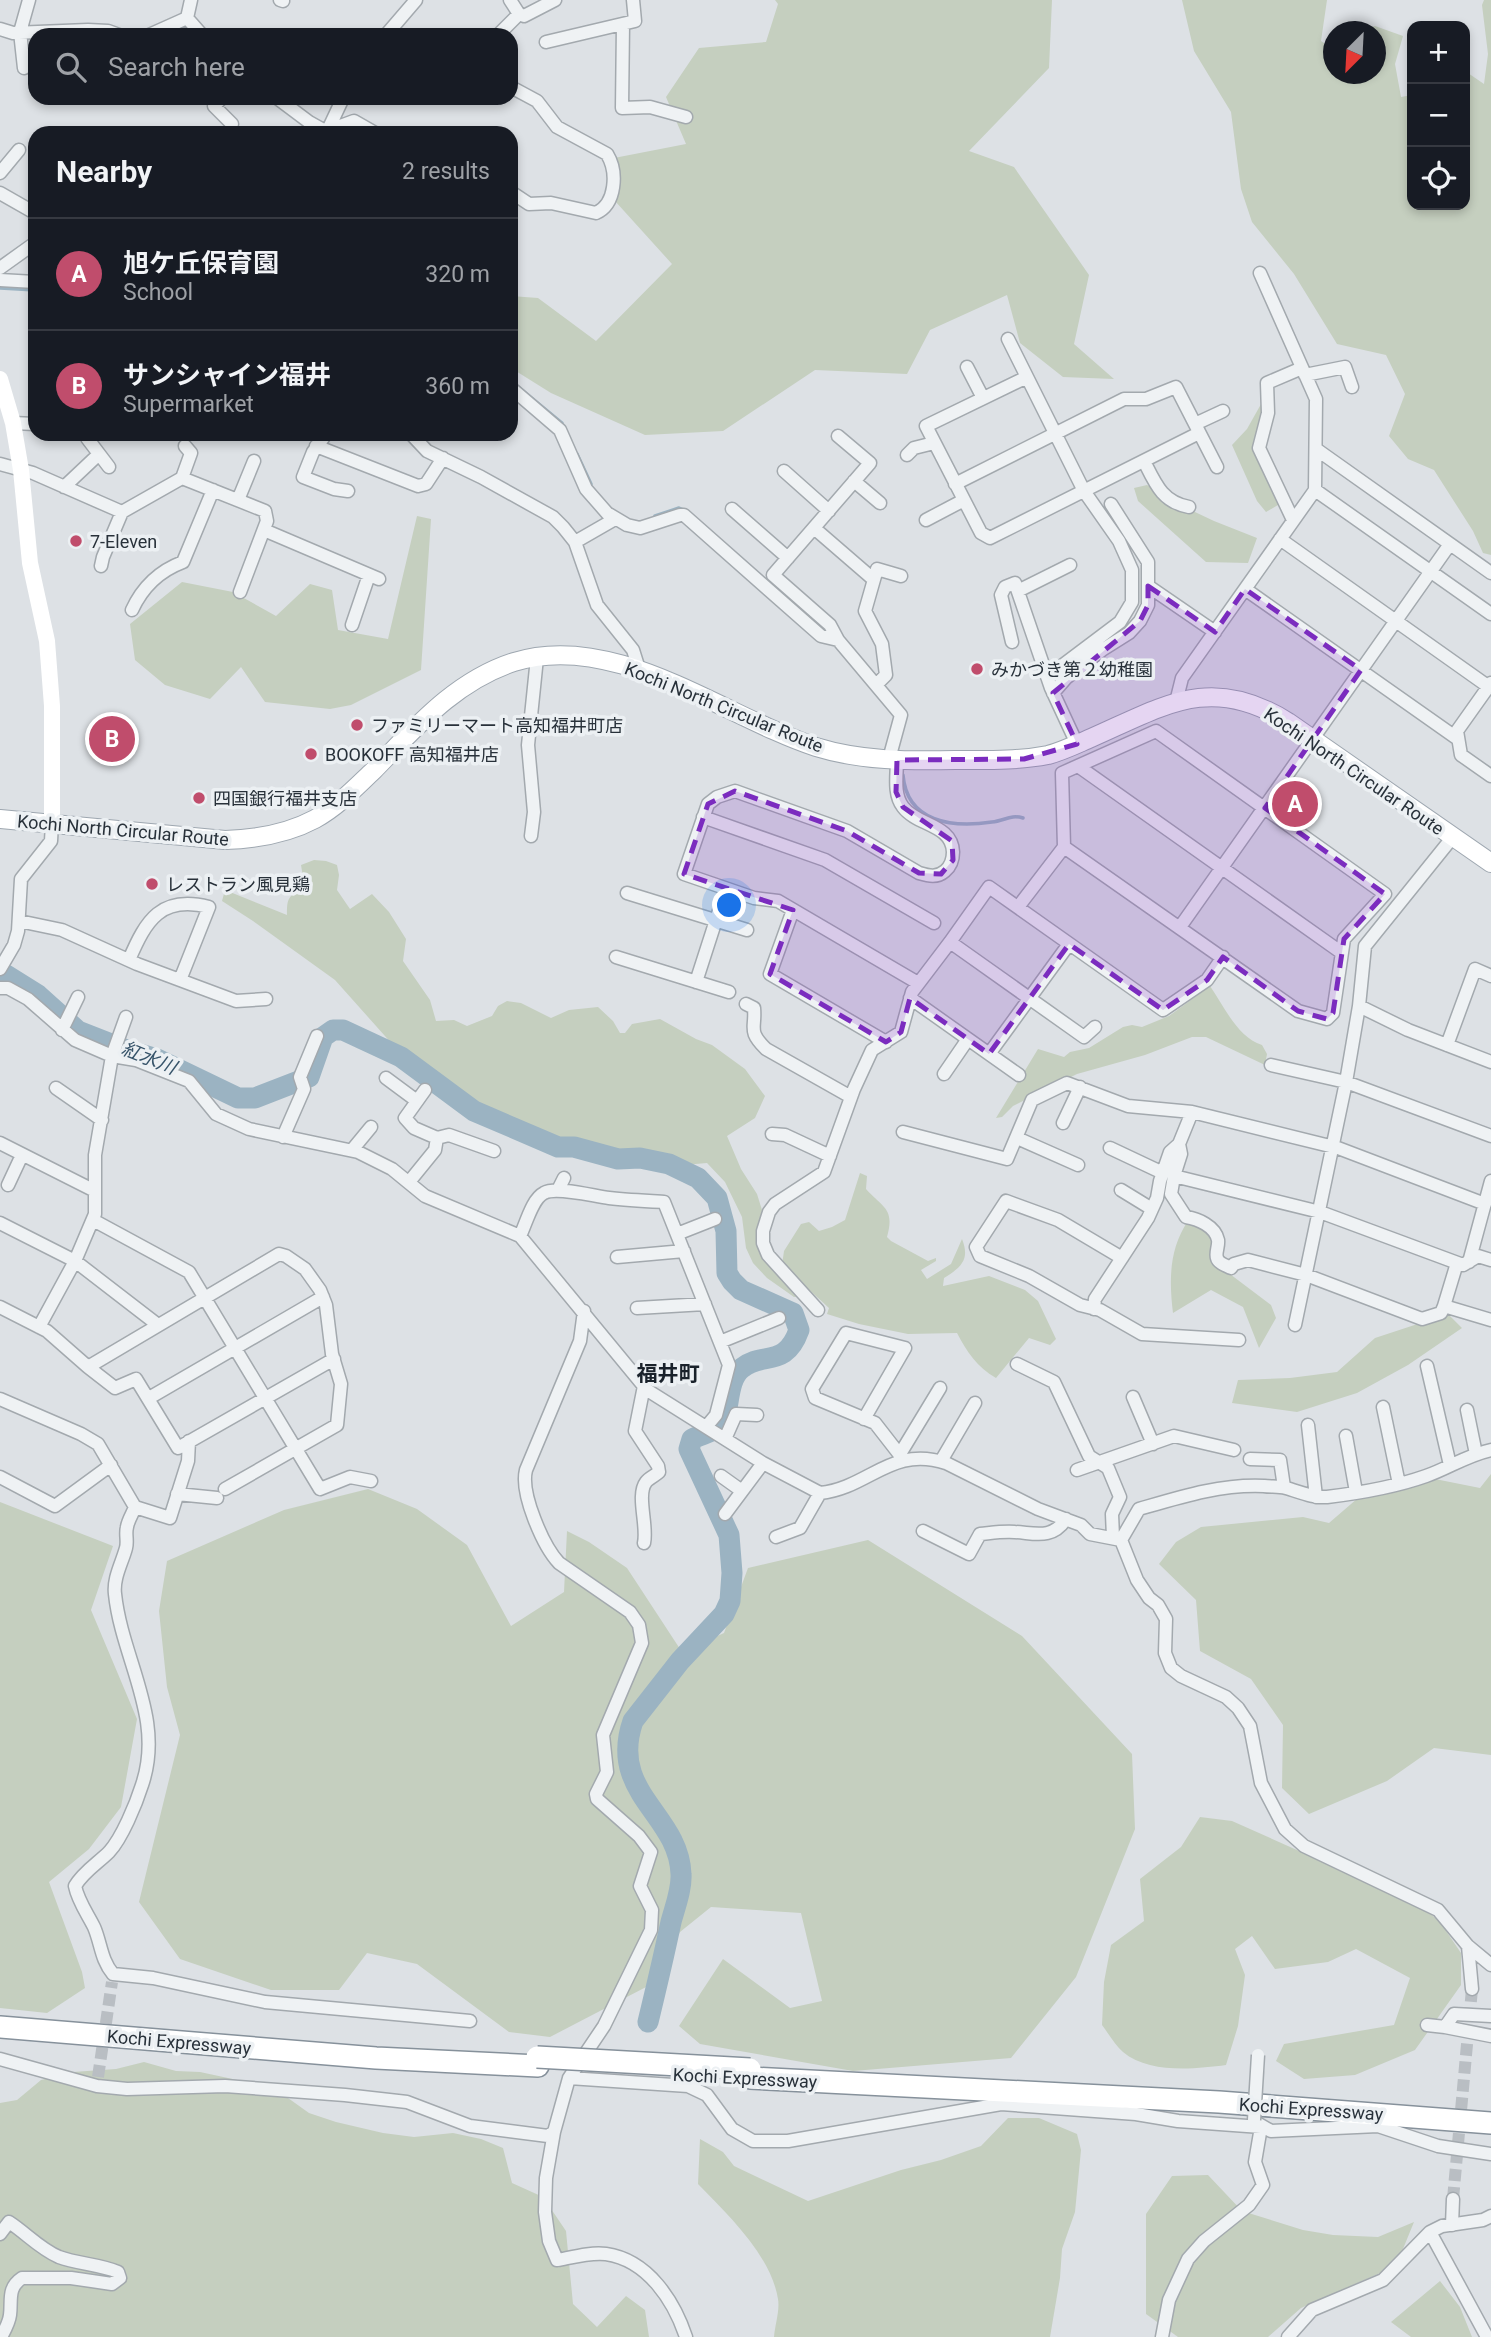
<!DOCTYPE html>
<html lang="en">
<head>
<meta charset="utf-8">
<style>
  :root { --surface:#171b24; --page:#20242c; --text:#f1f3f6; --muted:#9ea1a6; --line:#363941; --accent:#c04d6c }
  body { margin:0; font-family:Roboto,"Noto Sans JP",sans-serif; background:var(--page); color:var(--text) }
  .controls { position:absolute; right:21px; top:21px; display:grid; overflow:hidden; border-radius:14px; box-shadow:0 4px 10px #0003 }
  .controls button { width:63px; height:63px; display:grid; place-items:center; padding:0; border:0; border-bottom:2px solid var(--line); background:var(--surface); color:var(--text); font:35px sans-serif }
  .compass { position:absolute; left:1323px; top:21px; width:63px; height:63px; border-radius:50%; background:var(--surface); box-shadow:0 4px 10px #0003; rotate:204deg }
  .you { position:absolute; left:730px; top:906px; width:24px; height:24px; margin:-18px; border:5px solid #fff; border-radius:50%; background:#1a73e8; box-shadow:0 0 0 10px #1a73e833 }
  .badge { display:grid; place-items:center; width:46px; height:46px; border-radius:50%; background:var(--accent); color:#fff; font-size:23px; font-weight:700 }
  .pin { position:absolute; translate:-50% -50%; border:4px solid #fff; box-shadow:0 2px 7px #0006 }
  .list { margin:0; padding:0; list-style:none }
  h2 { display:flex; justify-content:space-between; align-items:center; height:91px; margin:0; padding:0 28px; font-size:30px }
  h2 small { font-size:23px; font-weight:400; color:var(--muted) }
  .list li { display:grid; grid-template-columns:46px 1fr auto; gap:21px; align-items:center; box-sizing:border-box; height:112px; padding:0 28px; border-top:2px solid var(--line) }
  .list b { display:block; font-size:26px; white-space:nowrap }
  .list p { margin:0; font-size:23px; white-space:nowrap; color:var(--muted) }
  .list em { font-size:23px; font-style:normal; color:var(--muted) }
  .icon { flex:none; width:38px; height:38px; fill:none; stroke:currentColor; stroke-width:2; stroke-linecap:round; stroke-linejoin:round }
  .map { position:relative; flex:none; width:1491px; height:2337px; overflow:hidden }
  .search { position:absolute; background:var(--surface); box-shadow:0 4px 10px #0003; left:28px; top:28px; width:490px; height:77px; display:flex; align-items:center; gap:18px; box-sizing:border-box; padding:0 24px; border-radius:21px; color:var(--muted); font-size:26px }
  .panel { position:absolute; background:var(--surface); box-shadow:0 4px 10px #0003; left:28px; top:126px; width:490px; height:315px; border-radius:21px }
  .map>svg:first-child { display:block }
</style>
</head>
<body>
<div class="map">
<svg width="1491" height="2337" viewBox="0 0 1491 2337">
  <rect width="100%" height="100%" fill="#dde1e5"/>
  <path fill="#c5cfbf" d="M775,0h277l-3,68 -80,83 45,16 75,108 -15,69 40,35 -51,-2 -43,-34 -13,-48 -77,35 -23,44 -92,-4 -92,61 -78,4 -94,-42 -40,-25v-72l27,2 58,43 76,-77 -57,-63 -1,-43 72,-14 -20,-47 33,-49 67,-6 12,-38z
    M1182,0h145l-6,41 12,8 1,25h42v-42l-17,-1 2,-1 14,-4 28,10 -8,28 6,33 11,-2v110h53v-134l19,13 4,-30 -6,-49 2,-5h7v555l-8,-2 -10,-22 -39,-61 -26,-11 -19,-23 16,-42 -19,-39 -49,-11 -43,-70 -42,-52 -11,-33 -10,-77 -37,-61z
    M1265,397l-1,66 19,39 -17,10 -9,-11 -25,-56 15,-16z
    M1147,485l31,19 36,17 43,17 -9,25 -42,-1 -68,-61 -4,-13z
    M417,516l14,3 -10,151 -70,35 -21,4 -65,-7 -24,-35 -31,32 -45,-14 -30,-25 -5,-36 52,-42 51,10 43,24 34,-32 22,6 6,40 50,9z
    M314,860l12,1 11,4 2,10 -2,15 13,19 22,-15 17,18 17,27 -3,22 27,39 6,21 18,-1 13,6 25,-10 6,-10 9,-5 14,2 30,15 18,-8 29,-3 15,14 7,12h5l7,-9 28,-5 36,20 16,6 33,24 20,27 -10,22 -28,18 14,33 16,25 5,16 -6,32 8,16 38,38 -8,1 -27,-19 -14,-15 -7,-15 -4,-31 -17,-35 -18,-19 -23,2 -45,-16 -27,5 -51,-12 -49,-17 -38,-16 -73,-55 -66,-74 -82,-59 -31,-20 3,-11 62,25c0,-14 0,-19 14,-25l2,-13 -2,-12z
    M1210,986c14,20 27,51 52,59l5,9 -2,11 -59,-28h-14l-47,18 -68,19 -64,32 -11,11 -6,1 42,-69 26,8 6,-5 19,-4 34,-21 9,-2 10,2 27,-11z
    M860,1173l7,3 -1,13c17,19 29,19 21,48l4,4 37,20 8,-3v3l-15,9 6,9 24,-15 11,-25c8,20 0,28 -18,39l-1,8 46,-10 36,14 13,11 18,38 -6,6 -21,-7 -33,40c-19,-11 -29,-26 -39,-45l-49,1 -49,-10 -32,-10 2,-6 -47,-43 2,-14 17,-27 8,-2 10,9 13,-4 13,-7z
    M1188,1221l11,5 17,18 -2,18 57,43 5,13 -17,30 -16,-41 -32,-17 -38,23c-4,-33 -4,-64 15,-92z
    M1448,1314l14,14 -54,37 -51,28 -60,19 -65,-9 6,-23 52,-2 47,-6 38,-34z
    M1491,1474v281l-57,-7 -47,33 -78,33 -27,-26 1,-63 -32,-46 -51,-28 -4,-51 -37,-36 17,-22 25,-15 102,-10 26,6 29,-25 77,-19 45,9z
    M368,1489l49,20 50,36 44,81 53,-34 3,-61 22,11 38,26 55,84 42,-19 24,-65 120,-28 154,96 110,118 3,75 -59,148 -65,81 -158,13 -153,-27 -21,-18 44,-67 67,49 32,-7 -21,-88 -90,-6 -31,25 -32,54 -98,51 -41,-5 -92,-68 -50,-11 -28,37h-68l-91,-31 -41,-57 41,-167 -13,-48 -8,-76 8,-50 117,-51z
    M0,1502l113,44 -22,64 46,109 -16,88 -32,42 -40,33 33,90 3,16 -38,25 -47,-5z
    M1200,1817l32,4 188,84 20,17 21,31v32l-46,65 -60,25 -51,4 -28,-18 8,-17 110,-19 16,-47 -54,-29 -28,13 -53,7 -23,-33 -17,13 10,26 -7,51 -12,39c-31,4 -77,9 -103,-13 -8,-7 -15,-19 -21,-27l2,-43 7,-37 33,-24 -4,-42 41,-32z
    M144,2062l32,9 24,1 74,16 35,25 27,9 47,11 31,4 39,-4 28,6 22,9 9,35 31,14 23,34 7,73 24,23 29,-31 19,14 4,27h-649v-234l17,-3 24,-20 32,-8 43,-3z
    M1008,2118h31l38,16 4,16 -6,62 -13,37 -2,29 -10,59h-276c1,-12 6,-27 4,-38 -7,-44 -51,-85 -80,-115l2,-45 23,13 11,14 74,35 93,-31 40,-10 40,-14z
    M1208,2175l34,36 61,19 30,5 45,2 36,-15 -18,44 -95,42 -33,29h-90l-32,-23v-100l26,-38z
    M1440,2281l20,26 12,30h-61l-20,-15z"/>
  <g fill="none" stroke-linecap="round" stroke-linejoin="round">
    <path stroke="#9bb3c2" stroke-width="3.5" d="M0,288l35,2
      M511,381l51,42
      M577,454l14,30
      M655,516l24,-8 7,3
      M903,775c4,48 50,53 89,47 12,-1 19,-8 31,-4"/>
    <path stroke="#9bb3c2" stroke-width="21" d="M0,975h6l32,20 40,36 46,18 33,10 81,39h17l54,-21 14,-40 10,-7h10l58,27 73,54 84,36h16l44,12 22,-1 29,6 29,14 19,20 9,33 1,42 5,8 9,9 52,23 6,17c-14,39 -36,21 -57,38 -17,13 -11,45 -21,56 -6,7 -20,11 -29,15l-3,10 40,86 3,38 -2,28 -6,13 -44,47 -47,60c-25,72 46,93 48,153 1,15 -6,33 -10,48 -7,33 -15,67 -23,100"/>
    <path stroke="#b9bec3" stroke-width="12" stroke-dasharray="12 6" stroke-linecap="butt" d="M98,2077l14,-95
      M1453,2199l19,-210"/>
    <defs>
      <path id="street" d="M191,0l-4,18 15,17
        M280,0l3,1
        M510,0l9,14 5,2 31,-16
        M623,24l-1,84 28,-1 36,10
        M0,29l13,4 75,-3 20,1 11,4
        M149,35l38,-17
        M386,35l30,-35
        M498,35l21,-21
        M546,42l89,-21 -2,-21
        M24,68l-4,-36 9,-32
        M511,87l26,14 20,26 50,27c11,18 9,50 -11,59l-45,-10 -22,1 -18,-12
        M222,98l-8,8 18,18
        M277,98l32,24 18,10 16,-34
        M327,131l27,-10 21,12
        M0,173l19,-23
        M0,193l35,20
        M0,268l35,-25
        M0,280l35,2
        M1008,339l76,152 35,50 13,29v32l-12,20 -73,55
        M967,367l16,31
        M1305,375l40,-8 7,20
        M1027,377l-101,49 55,107 9,5 209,-105
        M511,388l49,42 26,59 21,24 20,12 13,3 40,-13h4l137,121 17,4
        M13,423l22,1
        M1195,424l28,-13
        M326,434l-13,18 -10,25 31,12 14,2
        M411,434l16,17 54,26 72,40 10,10 12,15 22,63 36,45 6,19
        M838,436l32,27 -97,112 57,50 8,15 63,75 -12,44
        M87,438l22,29
        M316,446l102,40 8,-2 17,-26
        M1316,449l175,124
        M907,455l7,-7 20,-5
        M1144,461c11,22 18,41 45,46
        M0,464l33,9 89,39 60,-34 83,33 2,10 -27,71
        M784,471l45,40
        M182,478l9,-25 -6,-7
        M854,481l26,22
        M955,484l169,-85h22l30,-12 41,80
        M64,487l35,-33
        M1315,490l176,124
        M238,500l16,-39
        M732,509l56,49
        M926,520l38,-20
        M1293,520l-34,-72 9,-35 -1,-30 35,-15
        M814,528l59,51
        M264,530l115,49
        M1280,539l209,148
        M575,542l40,-23
        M101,566l2,-9 19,-45
        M1148,586l67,46
        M1245,589l213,150
        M1018,591l52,-26
        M132,610c11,-24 27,-39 51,-48l30,-72
        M352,625l17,-50
        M1012,642l-11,-47 4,-8 10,-4 36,105 26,56
        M1491,683l-34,48 4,24 30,21
        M876,685l10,-10 -4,-31 -17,-33 12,-42 24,7
        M1053,693l13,-15 36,-28 27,-17 11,-12 8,-16v-43l-37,-58
        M1176,702l6,-24 133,-188 1,-91 -56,-126
        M897,760c0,15 -4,34 6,47 14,19 49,17 50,45 0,8 -2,14 -8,19 -8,7 -16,5 -26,2l-72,-42 -112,-40 -18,6 -9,7 -24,70 70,24 24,3 140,82
        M1078,766l264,187
        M703,817l122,43 109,63
        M531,836l3,-24 -6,-67 9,-87
        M627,893l120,37
        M1018,907l46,-60 -2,-74 94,-42 229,163 -41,45 -11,74 -6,6 -29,-8 -234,-164
        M793,910l-23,64 116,68
        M19,921l43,9 75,34 99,37 30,-2
        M1180,927l270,-383
        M950,942l134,95 11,-10
        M616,957l113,35
        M129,960c17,-40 32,-65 80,-53l-29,73
        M0,969l14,-24 4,-14 3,-52 30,-38 1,-18
        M696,982l30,-93
        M0,988h8l20,11 47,41 37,16 24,4 53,21 27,33 33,15 109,23 34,17 33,27 95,40 127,154 116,73 57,30c49,-5 71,-48 126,-30l92,46 43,16 9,9 31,6 16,40 12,18 9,7 8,14 -1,34 6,15 10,8 45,21 12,11 12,18 11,57 24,46 19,17 134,64 30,36 4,43
        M910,998l109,77
        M746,1004l8,4c2,21 -7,22 12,41l85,48
        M1359,1006l49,24 83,32
        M62,1030l16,-33
        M1447,1045l28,-76 16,7
        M989,1054l80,-110
        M1271,1065l75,17 145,54
        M944,1074l24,-35
        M386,1078l31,23
        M56,1088l46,32
        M1063,1123l17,-36
        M903,1132l104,27 25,-59 35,-17 61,23 64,6
        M772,1134l13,1 45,21
        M283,1137l21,-48 -4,-12 17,-41
        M437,1138l12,-3 45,16
        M1017,1138l61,27
        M0,1143l95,48
        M1179,1144l2,10 -7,22 146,36 143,53 15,-9 13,4
        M1110,1148l53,25
        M352,1150l19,-23
        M1174,1176l-3,18 15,23c12,2 29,9 32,23 1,6 -3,13 -1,18 1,5 10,8 14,10l3,-4 14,-4 58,15 116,44 19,-6 3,-7
        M409,1182l26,-32 2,-12 -23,-10 -9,-10 20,-28
        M8,1185l14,-30
        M558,1190l6,-12
        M1121,1190l31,19
        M93,1220l96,52 131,217 30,-12 21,4
        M0,1223l75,38 83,64
        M677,1234l38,-15
        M520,1236c6,-12 12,-37 24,-43 12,-7 49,3 65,5 18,2 37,3 55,4l65,163 -13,50 -10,12
        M617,1257l67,-6
        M1122,1258l-64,-38 -52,-19 -30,46 4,9 49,20 51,29 20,5 42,24 97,6
        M1469,1262l22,-81
        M1457,1263l-13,43 47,14
        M0,1307l47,24 41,36 191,-113 7,2 19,13 15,21 6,15 6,49 9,30 -4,41 -112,64
        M637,1308l68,-4
        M1094,1309l1,-10 53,-81 9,-20 3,-17 10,-29 9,-8 13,-32 146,36 147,56
        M818,1310l-50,-55 -5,-12v-12l6,-19 6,-8 49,-32 30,-83 18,-39 29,-18 11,-40 38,-50 39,-55 174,123 44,-30 16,-23
        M584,1311l-4,30 -54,129c-6,23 17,76 33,93l71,49 9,13 3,18 -39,92 4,37 -11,22 1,5 42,37 12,16 -11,34 12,24 -1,20 -47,96 -35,52 -15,54 -8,46 -1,34 4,29 8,19c16,-3 34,-8 49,-6 42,6 68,47 80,83
        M1295,1325l51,-243 13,-76 6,-60 87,-108
        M39,1327l36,-66 20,-47v-59l17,-99 14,-39
        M720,1342l59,-24
        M1017,1364l37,18 35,74 19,12 12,29 -8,17 1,23
        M1427,1366l23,99
        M88,1367l27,21 21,-9 42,69 156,-89
        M644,1386l-9,45 23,35 1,6c-3,3 -10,6 -13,10 -10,13 2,44 -2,61
        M1133,1397l20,47
        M149,1398l174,-101
        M0,1399l81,35 17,10 37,63 35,11 18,-57 1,-20
        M1383,1407l16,77
        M1467,1410l9,44
        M864,1419l41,-71 -59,-15 -34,56 3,9 60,25 28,36
        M1308,1425l8,72
        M1346,1436l10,56
        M725,1439l11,-25 21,1
        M900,1454l40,-66
        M1250,1459l30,1 4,27
        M941,1461l34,-58
        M1077,1470l97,-34 60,14
        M721,1476l21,15
        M0,1477l55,29 56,-41
        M177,1494l40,4
        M135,1507c-2,6 -7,13 -8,20 -2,7 1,14 -1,21 -4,15 -13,30 -11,46 7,66 50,124 27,191 -6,19 -20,53 -33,67 -11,11 -26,20 -34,34 3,15 12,27 19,41 7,16 7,33 19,47l40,4 112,24 205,19
        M725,1514l38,-51
        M923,1531l46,23 11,-20c11,-1 23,-3 35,-2 20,1 37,8 51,-13
        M776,1537l24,-9 20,-35
        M1121,1540l18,-31c41,-12 81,-25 125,-23 7,1 15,0 22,2 14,4 26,10 41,9 33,-4 68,-10 99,-21 23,-8 41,-21 65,-26
        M1468,1946l23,19
        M1491,2016l-37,-2 -9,13 46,9
        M1427,2025l18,2
        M0,2059l97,27 30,3 98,-3 120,9 62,7 63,24 78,10 6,-4
        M569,2078l119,8 19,9 25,34 21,12h35l213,-37 135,10 42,7 83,6
        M1257,2123l14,8 107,-5 60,20 53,8
        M1452,2225l1,-26
        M1430,2232l57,105
        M0,2234l9,-12c17,11 31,27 50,35 19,7 40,7 59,15l2,6 -8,6 -41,-6h-49c-15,10 -10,22 -12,37 -1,8 -5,15 -9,22
        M1162,2337l7,-37 19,-41 16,-18 45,-36 14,-20 -8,-23 6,-35
        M1288,2337l24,-27 71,-30 47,-48 12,-6 41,-6 8,-4"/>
      <path id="primary" d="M0,819l225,21c31,-1 62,-6 90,-21 22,-12 40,-31 58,-48 43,-44 82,-90 141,-109 101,-32 210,55 302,85 45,14 93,14 139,13 31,0 62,1 93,-5 15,-4 29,-11 43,-17 73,-32 120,-65 197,-16l203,141"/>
      <path id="highway" d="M0,2027l376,31 162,8
        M750,2078l469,24 272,21"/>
    </defs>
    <use href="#street" stroke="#a3a9ae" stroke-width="15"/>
    <use href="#primary" stroke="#9ea7b0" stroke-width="20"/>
    <use href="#highway" stroke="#86919b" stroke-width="24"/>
    <use href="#street" stroke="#eff2f4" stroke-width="12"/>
    <path stroke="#fff" stroke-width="16" d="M0,379l13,44 8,47 9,93 17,78 5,65v117"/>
    <use href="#primary" stroke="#fff" stroke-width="18"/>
    <use href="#highway" stroke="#fff" stroke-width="21"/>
    <defs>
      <path id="street-bridge" d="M1254,2120l4,-65"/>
      <path id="highway-bridge" d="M537,2057l213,12"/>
    </defs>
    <use href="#street-bridge" stroke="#a3a9ae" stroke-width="15" stroke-linecap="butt"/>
    <use href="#highway-bridge" stroke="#86919b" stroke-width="24" stroke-linecap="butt"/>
    <use href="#street-bridge" stroke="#eff2f4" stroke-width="12"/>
    <use href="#highway-bridge" stroke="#fff" stroke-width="21"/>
  </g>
  <path fill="#7b2cbf" fill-opacity="0.2" stroke="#7b2cbf" stroke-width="5" stroke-dasharray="14 9" stroke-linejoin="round" d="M1148,586l67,46 30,-43 116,81 -96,138 120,86 -41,45 -11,74 -6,6 -29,-8 -75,-54 -16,23 -44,30 -94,-66 -80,110 -79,-56 -9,34 -15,10 -116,-68 23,-64 -109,-36 24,-70 27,-13 112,40 72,42 22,1 12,-14 -1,-19 -49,-34 -7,-15 1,-32 127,-1 53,-15 -24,-51 87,-72 8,-16z"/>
  <g fill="#c04d6c" stroke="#ecf0f3" stroke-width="2.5">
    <circle cx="76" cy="541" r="7"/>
    <circle cx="977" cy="669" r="7"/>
    <circle cx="357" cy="725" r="7"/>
    <circle cx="311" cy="754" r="7"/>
    <circle cx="199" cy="798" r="7"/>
    <circle cx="152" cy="884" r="7"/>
  </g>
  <g text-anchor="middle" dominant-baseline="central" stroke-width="7" stroke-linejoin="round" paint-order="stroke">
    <g font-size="18" fill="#28313a" stroke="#ecf0f3" text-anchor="start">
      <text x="90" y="541">7-Eleven</text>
      <text x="991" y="669">みかづき第２幼稚園</text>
      <text x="371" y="725">ファミリーマート高知福井町店</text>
      <text x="325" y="754">BOOKOFF 高知福井店</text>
      <text x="213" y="798">四国銀行福井支店</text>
      <text x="166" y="884">レストラン風見鶏</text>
    </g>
    <g font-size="18" fill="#28313a" stroke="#ecf0f3">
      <text transform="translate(724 707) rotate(22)">Kochi North Circular Route</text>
      <text transform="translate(1354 771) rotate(34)">Kochi North Circular Route</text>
      <text transform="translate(123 830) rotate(5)">Kochi North Circular Route</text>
      <text transform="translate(179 2042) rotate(5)">Kochi Expressway</text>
      <text transform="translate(745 2078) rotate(3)">Kochi Expressway</text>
      <text transform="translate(1311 2109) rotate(4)">Kochi Expressway</text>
    </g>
    <g font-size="19" font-style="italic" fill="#37546a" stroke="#ecf0f3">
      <text transform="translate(149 1058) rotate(22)">紅水川</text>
    </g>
    <g font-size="21" font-weight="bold" fill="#1a222b" stroke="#ecf0f3">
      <text x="668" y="1374">福井町</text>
    </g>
  </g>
</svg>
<div class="controls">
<button>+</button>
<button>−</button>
<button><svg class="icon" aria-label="locate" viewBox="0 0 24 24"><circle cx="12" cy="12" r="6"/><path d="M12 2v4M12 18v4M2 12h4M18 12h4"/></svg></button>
</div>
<svg class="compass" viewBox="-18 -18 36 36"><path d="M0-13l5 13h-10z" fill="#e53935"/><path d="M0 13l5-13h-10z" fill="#9ea1a6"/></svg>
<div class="you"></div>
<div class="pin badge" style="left:1295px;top:804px">A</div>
<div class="pin badge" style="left:112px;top:739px">B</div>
<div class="search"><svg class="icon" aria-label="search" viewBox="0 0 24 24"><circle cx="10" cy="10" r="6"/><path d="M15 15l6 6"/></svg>Search here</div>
<section class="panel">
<h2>Nearby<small>2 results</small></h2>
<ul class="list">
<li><span class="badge">A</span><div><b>旭ケ丘保育園</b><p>School</p></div><em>320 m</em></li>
<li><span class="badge">B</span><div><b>サンシャイン福井</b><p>Supermarket</p></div><em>360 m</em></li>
</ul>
</section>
</div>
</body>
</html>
